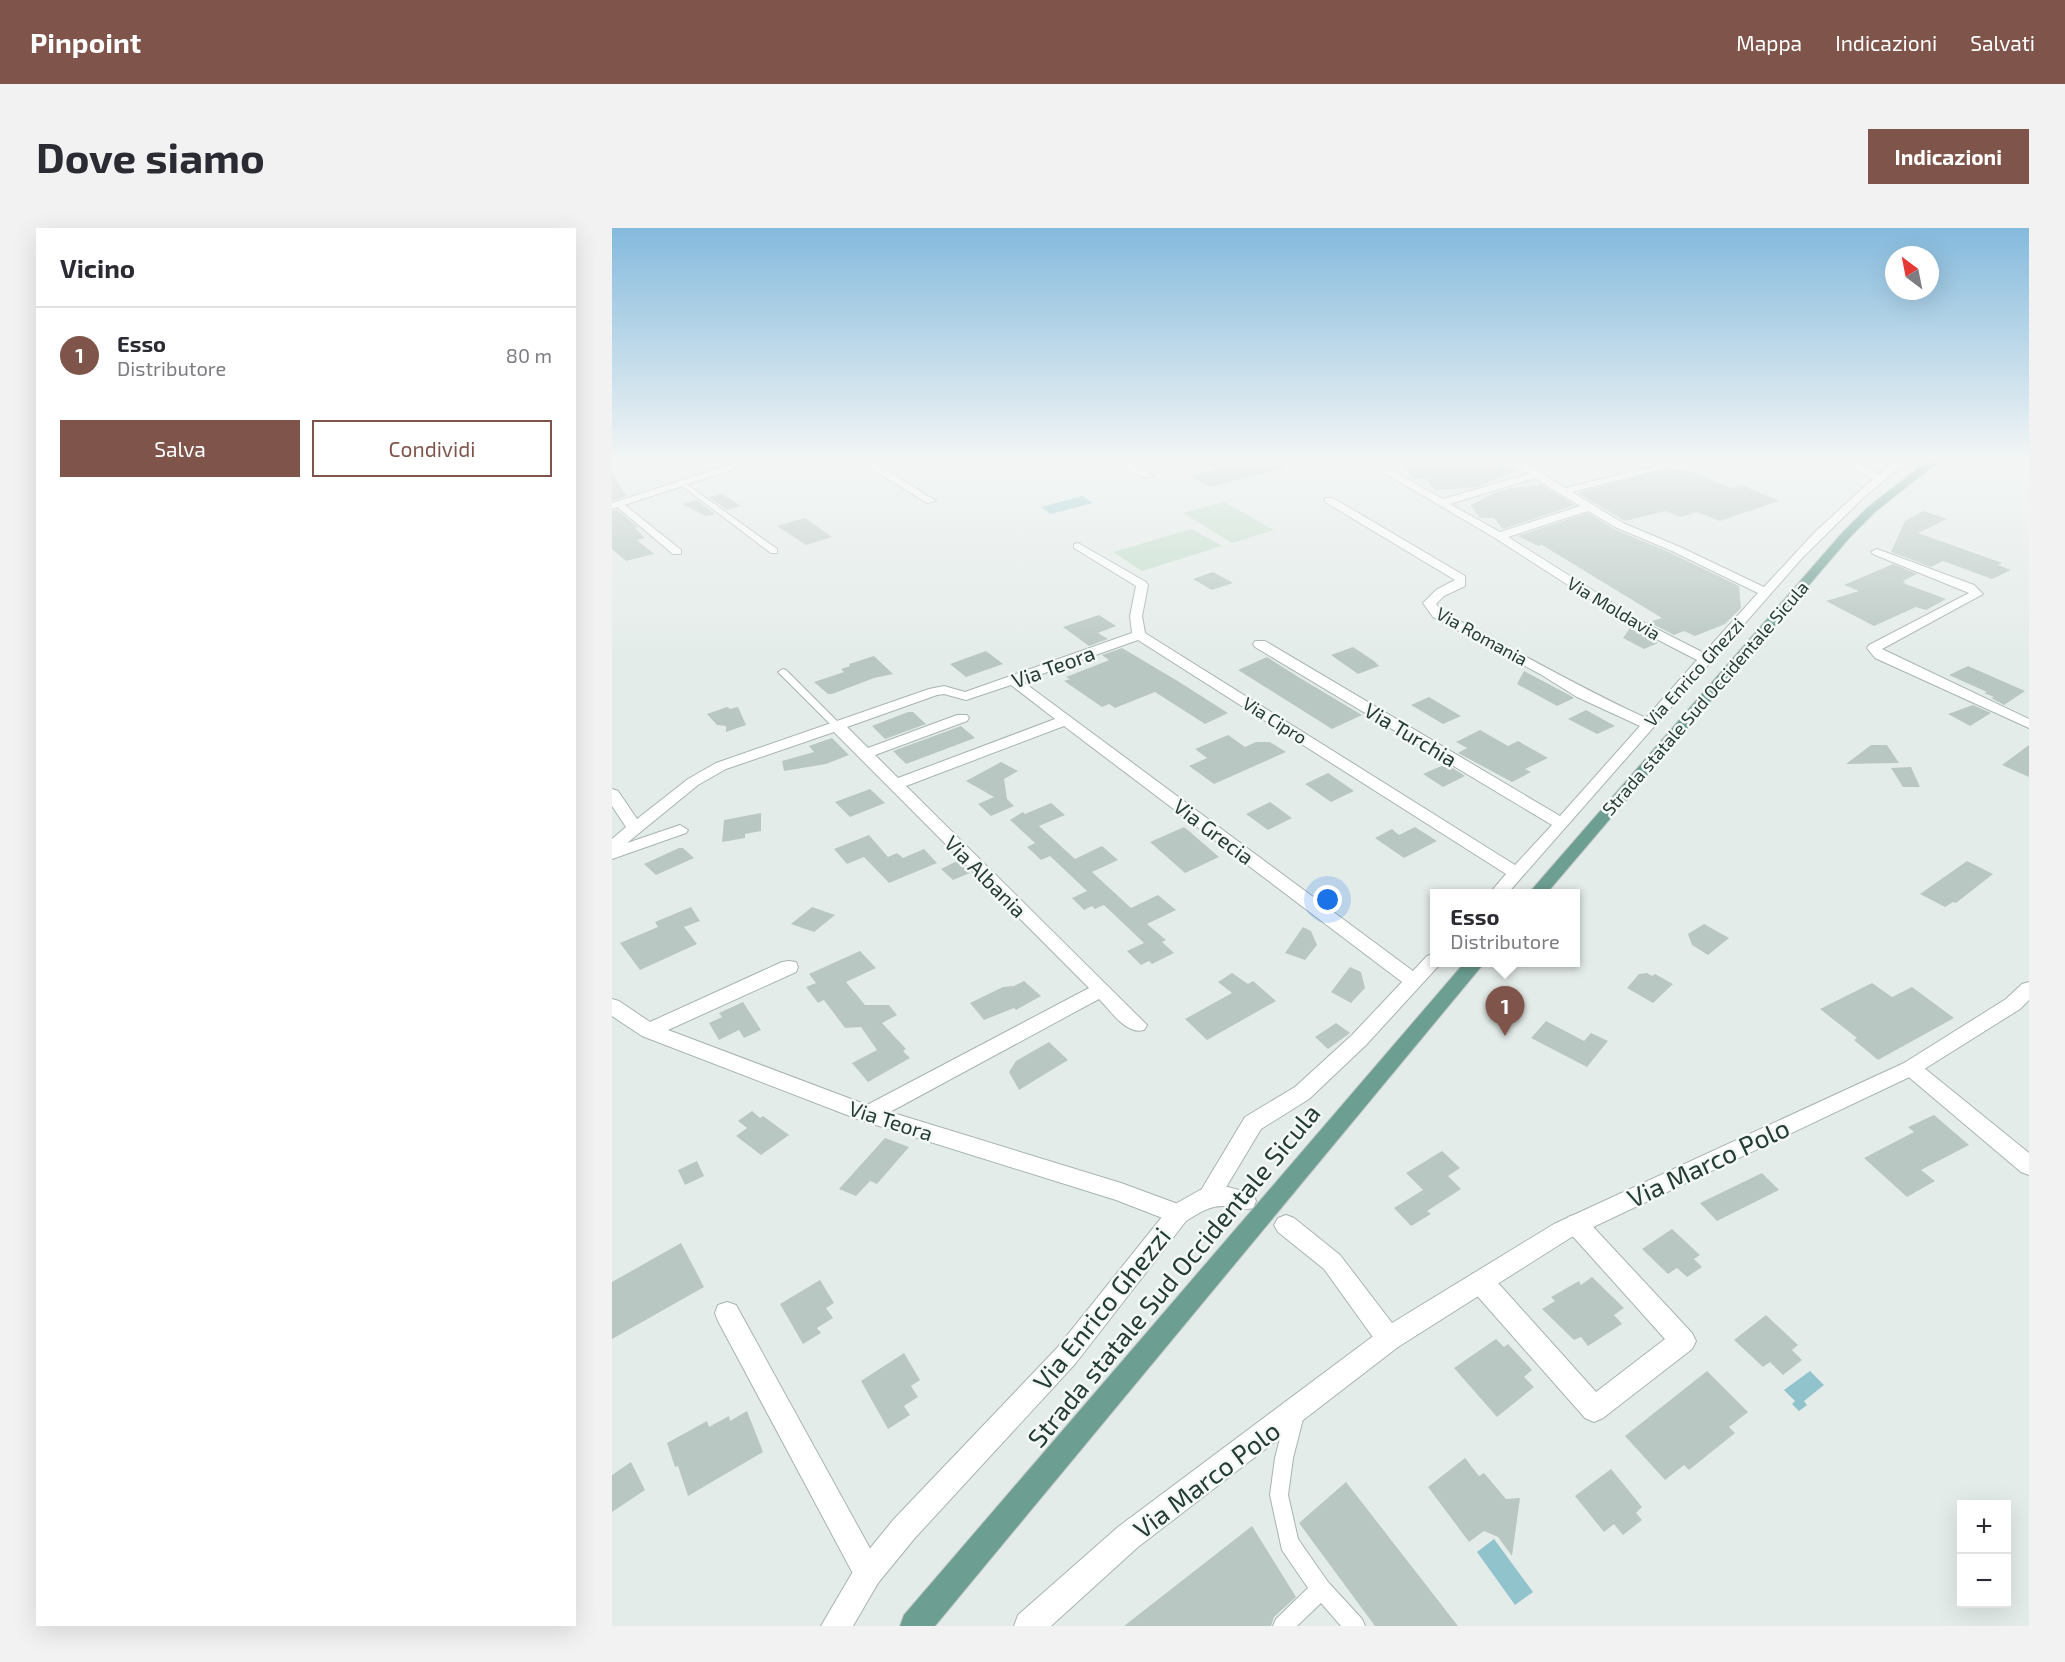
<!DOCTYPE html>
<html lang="it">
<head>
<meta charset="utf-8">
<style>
  :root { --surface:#fff; --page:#f2f2f3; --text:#2b2b33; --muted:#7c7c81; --line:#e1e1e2; --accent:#7f554b }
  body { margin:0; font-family:"Exo 2",sans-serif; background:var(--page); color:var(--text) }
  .controls { position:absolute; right:18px; bottom:18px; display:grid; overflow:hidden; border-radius:0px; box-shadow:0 6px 24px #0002 }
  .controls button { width:54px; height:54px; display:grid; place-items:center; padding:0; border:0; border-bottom:2px solid var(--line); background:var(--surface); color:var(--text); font:30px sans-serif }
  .compass { position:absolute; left:1273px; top:18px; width:54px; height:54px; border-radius:50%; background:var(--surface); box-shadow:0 6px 24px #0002; rotate:328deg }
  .you { position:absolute; left:716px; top:672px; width:21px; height:21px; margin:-15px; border:4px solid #fff; border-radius:50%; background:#1a73e8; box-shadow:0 0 0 9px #1a73e833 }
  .badge { display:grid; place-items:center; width:39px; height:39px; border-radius:50%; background:var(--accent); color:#fff; font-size:20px; font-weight:700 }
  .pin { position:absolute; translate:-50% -50px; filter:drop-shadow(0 2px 3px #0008) }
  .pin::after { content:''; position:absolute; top:32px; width:21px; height:18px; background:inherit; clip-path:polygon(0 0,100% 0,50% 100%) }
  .popup { position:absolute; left:818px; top:661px; width:150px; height:78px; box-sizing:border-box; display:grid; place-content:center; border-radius:0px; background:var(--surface); filter:drop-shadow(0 2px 4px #0005); font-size:20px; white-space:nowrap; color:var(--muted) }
  .popup b { font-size:22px; color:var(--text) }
  .popup::after { content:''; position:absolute; left:50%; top:100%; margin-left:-12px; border:12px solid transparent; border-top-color:var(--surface) }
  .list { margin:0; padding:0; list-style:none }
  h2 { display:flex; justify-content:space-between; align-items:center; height:78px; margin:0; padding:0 24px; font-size:26px }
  h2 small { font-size:20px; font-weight:400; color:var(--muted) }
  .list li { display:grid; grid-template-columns:39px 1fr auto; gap:18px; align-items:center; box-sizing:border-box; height:96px; padding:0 24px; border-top:2px solid var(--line) }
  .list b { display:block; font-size:22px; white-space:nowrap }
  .list p { margin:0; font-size:20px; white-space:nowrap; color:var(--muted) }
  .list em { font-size:20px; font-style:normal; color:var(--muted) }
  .actions { display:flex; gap:12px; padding:18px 24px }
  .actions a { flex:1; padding:14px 0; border:2px solid var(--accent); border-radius:0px; text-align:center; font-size:21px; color:var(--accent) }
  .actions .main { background:var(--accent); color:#fff }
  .map { position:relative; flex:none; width:1417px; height:1398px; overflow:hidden; border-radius:0px }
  header { display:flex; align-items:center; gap:36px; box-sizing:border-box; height:84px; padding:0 30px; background:var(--accent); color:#fff }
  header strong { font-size:28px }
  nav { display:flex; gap:33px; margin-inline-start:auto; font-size:21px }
  .intro { display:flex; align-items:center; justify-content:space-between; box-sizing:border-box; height:144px; padding:0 36px }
  h1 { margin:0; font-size:42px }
  .button { padding:15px 27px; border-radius:0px; background:var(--accent); color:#fff; font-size:21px; font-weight:700 }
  main { display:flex; gap:36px; padding:0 36px }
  aside { flex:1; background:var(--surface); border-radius:0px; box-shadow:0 6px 24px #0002 }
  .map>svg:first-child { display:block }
</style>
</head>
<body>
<header>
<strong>Pinpoint</strong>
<nav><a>Mappa</a><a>Indicazioni</a><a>Salvati</a></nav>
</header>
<div class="intro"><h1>Dove siamo</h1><a class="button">Indicazioni</a></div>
<main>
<aside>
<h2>Vicino<small></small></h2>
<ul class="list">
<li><span class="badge">1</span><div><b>Esso</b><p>Distributore</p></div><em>80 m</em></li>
</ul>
<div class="actions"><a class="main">Salva</a><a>Condividi</a></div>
</aside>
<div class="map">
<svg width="1417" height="1398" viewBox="0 0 1417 1398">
  <rect width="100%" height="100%" fill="#e4ece9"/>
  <path fill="#bfdbc7" d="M612,274l50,28 -42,13 -49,-30z
    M580,301l30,17 -80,25 -29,-19z"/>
  <path fill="#91c3cc" d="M470,268l11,7 -42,11 -10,-7z
    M1198,1143l14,14 -20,16 3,4 -8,6 -7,-7 3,-3 -11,-11z
    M882,1311l39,53 -18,13 -38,-53z"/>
  <path fill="#b9c7c2" d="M590,233h82l1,7 -75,19 -19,-11 26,-7z
    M789,233h90l27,9 -41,17 -42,3 -10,-12 -11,1z
    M1059,239l6,3 6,-1 48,19 11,-3 37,16 -59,20 -23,-9 -16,5 -16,-6 -40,10 -47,-28z
    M0,244l14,24 -14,5z
    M930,257l33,20 -72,24 -9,-11h-14l-9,-13 21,-11 18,-6z
    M110,266l19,12 -14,4 -18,-13z
    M85,272l18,14 -9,2 -24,-12z
    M5,282l21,17 -3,1 10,10 -8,2 17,14 -28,7 -14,-12v-38z
    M1311,283l24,8 -29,14 84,30 -4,2 13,5 -19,9 -49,-18 -12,6 -40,-15 14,-31z
    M976,285l26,16 57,24 68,33 2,22 -16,16 -30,12 -11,-5 -10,4 -25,-13 13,-4 -120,-73 -4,1 -20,-10z
    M193,290l27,19 -26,8 -29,-19z
    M1281,336l24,10 -14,7 3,1 -3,1 43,16 -20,11 -10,-3 -42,19 -48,-25 33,-10 -15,-6z
    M601,344l20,11 -21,7 -19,-11z
    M487,387l17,11 -18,7 10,6 -19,7 -26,-19z
    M1018,400l28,15 -14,6 -21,-11z
    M741,419l21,14 5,5 -21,8 -27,-19z
    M510,420l54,32 52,33 -23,11 -50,-32 -40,16 -6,-4 -7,3 -38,-26 6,-2 -4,-2 41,-16 2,-1 -7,-5z
    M374,423l17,13 -37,13 -16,-13z
    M262,428l19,18 -19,4 -42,16h-4l-14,-12 30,-10 -3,-3 9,-3 -1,-2z
    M655,429l33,21 62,37 -30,14 -94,-59z
    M1356,438l57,25 -21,14 -13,-7 3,-1 -10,-4 3,-1 -38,-17z
    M912,443l47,25 3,2 -17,8 -40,-22z
    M817,469l32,19 -18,8 -32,-19z
    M1361,477l18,8 -21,13 -22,-12z
    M115,479l3,2 8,-2 8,18 -20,7v-6l-9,-1 -10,-11z
    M974,482l29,16 -18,8 -29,-15z
    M296,484h5l13,12 -41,15 -13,-13z
    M349,498l14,12 -69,26 -13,-13z
    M868,502l28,16 10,-5 30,17 -23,11 6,3 -19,10 -54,-29 9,-5 -11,-6z
    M616,507l17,12 11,-5h14l16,10 -72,32 -25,-18 18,-8 -12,-9z
    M220,510l17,17 -23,9 -42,7 -2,-10 32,-9 -5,-6z
    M1259,517h16l12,18 -53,1z
    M1417,517v32l-27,-12z
    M389,534l17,9 -14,8 3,20 7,7 -23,10 -13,-12 16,-7 -28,-16z
    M834,536l19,12 -22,11 -20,-13z
    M1299,539l9,20h-17l-12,-19z
    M716,545l26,18 -23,11 -26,-18z
    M258,561l15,14 -35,14 -15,-15z
    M658,574l22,16 -24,12 -22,-16z
    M439,575l14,12 -26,11 36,33 27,-13 16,14 -26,12 39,36 27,-13 18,15 -29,14 19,16 -4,2 12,11 -22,11 -3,-3 -8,4 -14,-14 17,-8 -40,-38 -9,4 -3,-3 -8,4 -12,-12 15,-7 -37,-35 -9,4 -14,-13 8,-4 -25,-23 13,-8 2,2z
    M149,585v18l-16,3v4l-23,4 2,-22z
    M572,599l5,4 30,26 -34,16 -35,-31z
    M803,599l22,14 -33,17 -29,-20 17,-9 7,6z
    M257,607l19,22 9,-4 6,5 21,-9 13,14 -48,20 -25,-26 -17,7 -13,-15z
    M67,620h4l11,10 -38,17 -12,-11z
    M345,633l13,12 -17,7 -12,-11z
    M1355,633l26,13 -37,29 -3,-1 -8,5 -25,-13z
    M79,679l9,14 -16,6 13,17 -57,26 -20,-27 38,-16 -3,-5z
    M200,679l23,8 -21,17 -23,-8z
    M1092,696l25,14 -21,17 -16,-10 -4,-11z
    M691,699l8,4 6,14 -12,15 -20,-7z
    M248,723l16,17 -30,14 19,23h24l8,10 -15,8 24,26 -3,2 7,7 -42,24 -16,-19 25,-13 -16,-23 -16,1 -21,-28 -6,3 -12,-16 10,-4 -7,-9z
    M738,739l11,5 4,16 -14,15 -20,-11z
    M620,745l16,11 5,-3 23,20 -69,39 -22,-21 47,-26 -14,-11z
    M1035,745l5,3 3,-2 18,10 -20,19 -26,-15 12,-14z
    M412,753l17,15 -25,14 -2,-2 -30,12 -14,-17 33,-16 11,-1z
    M1260,755l20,14 20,-10 42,31 -76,42 -24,-20 3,-2 -37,-29z
    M131,774l18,28 -17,8 -5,-8 -20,10 -10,-17 13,-6 -3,-4z
    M934,793l38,20 7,-8 17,8 -21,26 -56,-29z
    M724,795l14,10 -22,16 -13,-12z
    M437,814l19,18 -49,30 -10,-18 7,-11z
    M140,883l8,7 3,-2 26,19 -28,20 -25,-19 11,-8 -9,-7z
    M1322,887l35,30 -48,25 14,11 -28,16 -43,-39 50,-26 -6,-5z
    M273,910l24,9 -32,37 -7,-3 -14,15 -17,-7z
    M830,923l18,17 -12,8 13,13 -34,22 4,3 -20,12 -17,-18 29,-18 -17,-17z
    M85,933l7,15 -19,9 -7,-15z
    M1150,945l17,17 -62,31 -17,-18z
    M1060,1001l28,26 -6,4 8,8 -15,10 -10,-9 -9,6 -26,-25z
    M69,1015l23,44 -92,52v-57z
    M980,1049l32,31 -10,7 8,9 -34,22 -7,-9 -7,3 -32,-31 13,-8 -4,-4 28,-16 2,4z
    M208,1052l14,23 -8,5 7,10 -16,10 4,5 -18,11 -23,-40z
    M1154,1087l32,30 -6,5 10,10 -19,15 -13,-13 -7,5 -29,-27z
    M884,1111l8,8 4,-3 24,26 -8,7 10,10 -37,30 -43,-49z
    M292,1125l16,27 -9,6 7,11 -14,9 6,9 -22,14 -27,-48z
    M1095,1143l41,41 -19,15 6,6 -46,37 -5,-5 -19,15 -40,-44z
    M135,1183l16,41 -75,44 -10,-30 -3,1 -8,-24 40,-22 2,6 20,-11 1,5z
    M853,1230l14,18 5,-3 22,26 14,-1 -8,58 -14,-19 -14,-6 -15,11 -41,-55z
    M19,1234l14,28 -33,22v-37z
    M999,1241l31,38 -6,6 6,7 -19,15 -9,-11 -10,8 -29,-36z
    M734,1254l112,144h-83l-76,-103z
    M640,1298l44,71 -22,20 -3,9h-147z"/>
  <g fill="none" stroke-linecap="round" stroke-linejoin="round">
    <defs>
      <path id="service" d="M69,255h4l92,66v4h-6l-90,-68z
        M171,441l3,1 53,53v4h-6l-55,-55z
        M683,1178l6,3 3,6 -11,43 -5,37 10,44 30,43 34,37 3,7h-24l-20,-23 -24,23h-24l3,-7 32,-31 -26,-38 -12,-55 5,-37 11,-43 3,-6z"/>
      <path id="minor" d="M247,233h13l64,40 -9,2z
        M503,233h13l25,15 -9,2z
        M752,233h11l68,38 85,-25 -19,-13h13l43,27 104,-25v4l-97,25 51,31 57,24 84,40 51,-55 58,-53 -31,-18h13l24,13 17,-13h12l-45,37 -60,59 -296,337h-18l17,-20 -368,-234 -116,41 391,290 14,-15 7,-2v8h8l-76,83 -57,54 -48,30 -45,75 -8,2 -8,-2 -3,-7 48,-80 50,-30 57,-52 50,-53 -338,-256 -158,60 241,239 -3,5c-18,5 -33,-19 -45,-31l-209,113 231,71 65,24 4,7 -4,7 -8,3 -62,-24 -256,-80 -218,-84 -30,-20v-17l7,2 31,21 132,-60 7,-1 7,1 2,5 -2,5 -128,58 199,75 222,-117 -255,-256 -108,37 -28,16 -71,58 53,-18 8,5 -2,3 -74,26v-20l14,-12 -14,-21v-17l6,2 19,28 51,-40 28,-16 213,-74 15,-3 21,6 167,-59 -2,-17 6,-30 -62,-38v-4l4,-1 68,39 2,3 -6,31 3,17 370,232 37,-40 -297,-178 -2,-3 2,-3h10l295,175 80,-90 -63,-29 -37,-23 -107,-57 -10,-14 13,-13 19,-10 -130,-78v-4h8l132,78v10l-21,10 -8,8 5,7c69,36 135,75 205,107l51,-58 -62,-32 -140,-90zM923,250l45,28 -80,26 -50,-28zM976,283l27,16 57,24 86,42 -54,60 -61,-31 -135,-85zM399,457l44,34 -157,59 -23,-23 92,-34 2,-3 -2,-3h-10l-89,33 -21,-21 90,-32 7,-1 22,6z
        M8,273l61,49v4h-8l-57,-48 -1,-2z
        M1265,321l97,36 9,9 -101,55 147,70v9l-154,-70 -8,-10 2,-3 100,-52 -96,-39 -2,-2z
        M1299,832l7,3 111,90v22l-8,-3 -117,-99 -3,-5 3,-5z
        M964,986l8,3 108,116 4,8 -4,8 -89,69 -9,4 -9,-4 -113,-128 -3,-8 3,-8 9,-3 9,3 106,118 69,-53 -97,-108 -4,-7 4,-7z
        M115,1074l9,3 142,258 5,10 -5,10 -10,5 -10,-5 -140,-262 -3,-8 3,-8z
        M777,1099l9,4 4,8 -4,8 -260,200 -87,79h-37l4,-11 100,-88 262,-196z"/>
      <path id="tertiary" d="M130,233h17l-147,48v-6z
        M1417,754v18l-9,9 -102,64 -348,165 -172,109 -9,4 -9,-4 -56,-78 -46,-37 -4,-7 4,-7 8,-3 8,3 46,37 52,68 162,-99 350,-161 102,-64 16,-15z
        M616,959l25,7 3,7 -3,7c-11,3 -17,-2 -28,-2 -15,-1 -26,7 -39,15l-111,143 -161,175 -36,44 -25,43h-32l37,-63 36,-44 163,-171 113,-141 30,-17z"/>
      <path id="primary" d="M1315,233h12l-64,51 -25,25 -304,357h-18l314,-361 25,-25z
        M853,734h20l-550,664h-35l4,-11z"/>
    </defs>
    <use href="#service" stroke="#a7b4b0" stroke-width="2"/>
    <use href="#minor" stroke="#a7b4b0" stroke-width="2"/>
    <use href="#tertiary" stroke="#a7b4b0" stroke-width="2"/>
    <use href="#primary" stroke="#c2c8c7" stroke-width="2"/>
    <use href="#service" fill="#fff" fill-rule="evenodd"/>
    <use href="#minor" fill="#fff" fill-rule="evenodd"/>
    <use href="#tertiary" fill="#fff" fill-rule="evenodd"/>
    <use href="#primary" fill="#6c9e92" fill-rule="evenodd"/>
  </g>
  <linearGradient id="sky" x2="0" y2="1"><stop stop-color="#85badd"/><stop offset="0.54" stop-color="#f3f6f5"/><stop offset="1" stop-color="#f3f6f5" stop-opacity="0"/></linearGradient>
  <rect width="1417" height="429" fill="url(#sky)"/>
  <g text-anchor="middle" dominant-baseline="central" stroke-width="5" stroke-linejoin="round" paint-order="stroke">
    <g font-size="18" fill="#253c36" stroke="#f4f9f7">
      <text transform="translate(1002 380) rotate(31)">Via Moldavia</text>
      <text transform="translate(870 408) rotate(29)">Via Romania</text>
      <text transform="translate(1082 444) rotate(-48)">Via Enrico Ghezzi</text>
      <text transform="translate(1093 470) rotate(-49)">Strada statale Sud Occidentale Sicula</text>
      <text transform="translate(663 492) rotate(32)">Via Cipro</text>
    </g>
    <g font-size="21" fill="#253c36" stroke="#f4f9f7">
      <text transform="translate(441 438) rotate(-20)">Via Teora</text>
      <text transform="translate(799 506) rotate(31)">Via Turchia</text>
      <text transform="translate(602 603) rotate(37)">Via Grecia</text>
      <text transform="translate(374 648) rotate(45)">Via Albania</text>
      <text transform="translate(279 892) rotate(18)">Via Teora</text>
    </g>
    <g font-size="26" fill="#253c36" stroke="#f4f9f7">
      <text transform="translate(1096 934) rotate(-25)">Via Marco Polo</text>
      <text transform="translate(561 1047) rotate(-50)">Strada statale Sud Occidentale Sicula</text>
      <text transform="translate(489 1080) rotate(-51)">Via Enrico Ghezzi</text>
      <text transform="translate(594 1251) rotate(-37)">Via Marco Polo</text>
    </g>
  </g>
</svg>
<div class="controls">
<button>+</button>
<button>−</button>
</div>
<svg class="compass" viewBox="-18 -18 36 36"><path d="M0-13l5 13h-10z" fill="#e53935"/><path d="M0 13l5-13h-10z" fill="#7c7c81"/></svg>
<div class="you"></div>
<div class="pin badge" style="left:893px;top:808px">1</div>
<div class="popup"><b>Esso</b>Distributore</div>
</div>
</main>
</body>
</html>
